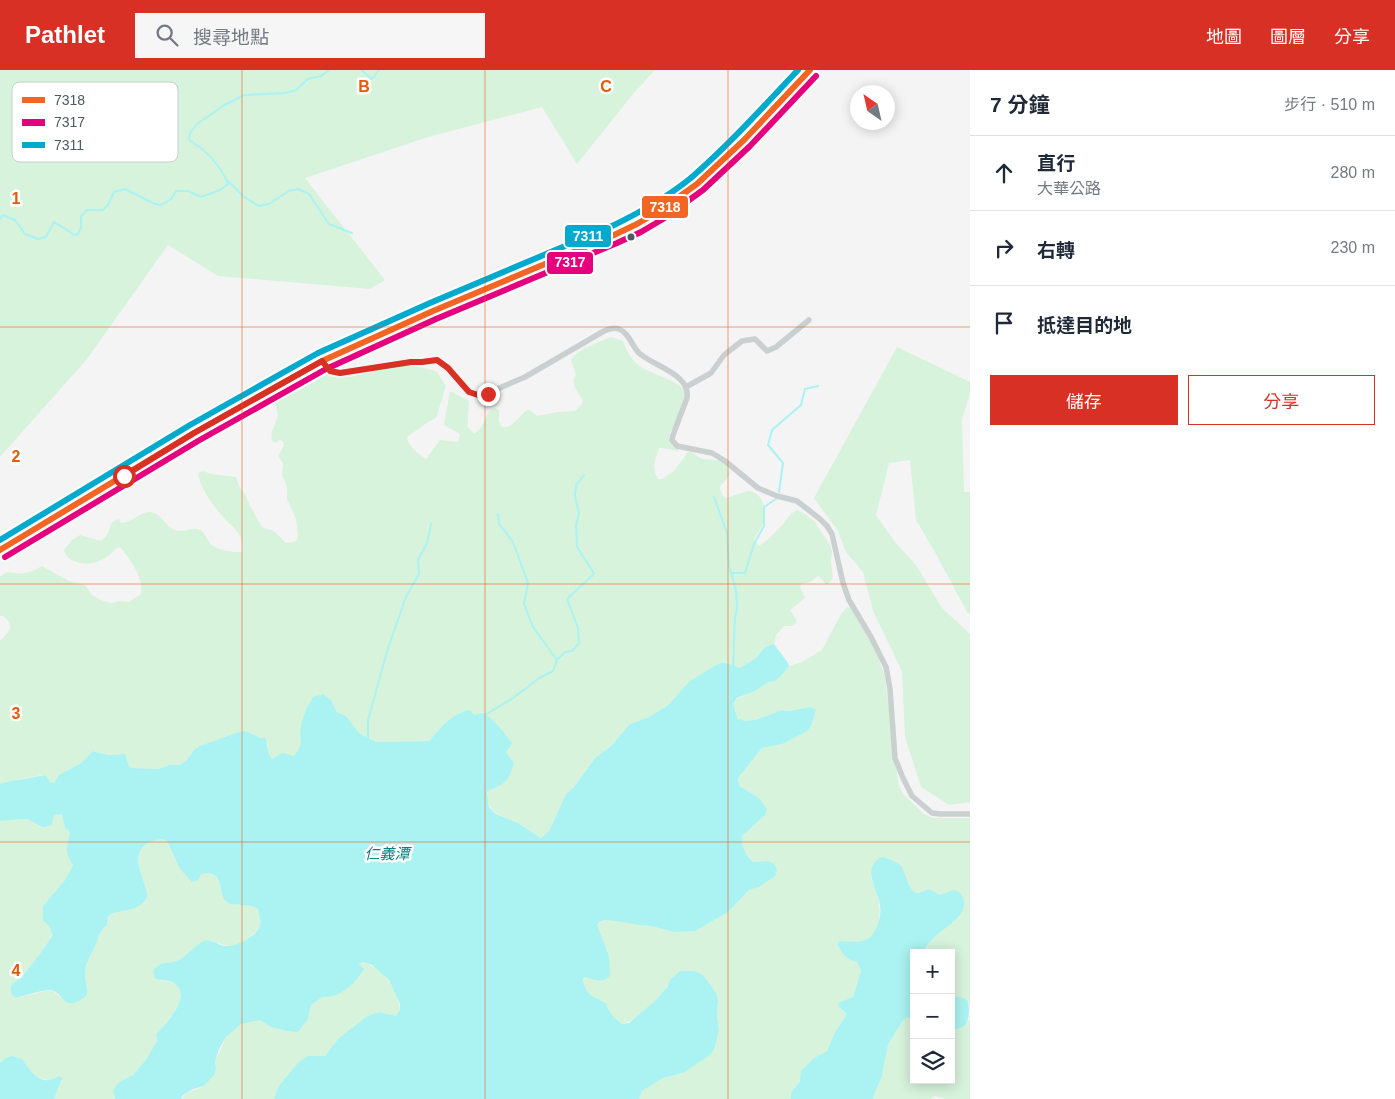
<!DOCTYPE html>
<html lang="zh-TW">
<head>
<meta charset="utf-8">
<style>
  :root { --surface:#fff; --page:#f6f6f7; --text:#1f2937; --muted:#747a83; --line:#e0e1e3; --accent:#d93025 }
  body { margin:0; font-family:Helvetica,"Noto Sans TC",sans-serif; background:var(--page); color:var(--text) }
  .controls { position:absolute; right:15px; bottom:15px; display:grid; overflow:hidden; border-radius:0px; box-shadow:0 2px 12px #0003 }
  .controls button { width:45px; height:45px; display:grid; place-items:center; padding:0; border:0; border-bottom:1px solid var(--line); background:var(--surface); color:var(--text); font:25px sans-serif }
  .compass { position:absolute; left:850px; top:15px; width:45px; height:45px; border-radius:50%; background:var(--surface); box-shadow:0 2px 12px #0003; rotate:326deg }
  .stop { position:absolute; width:15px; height:15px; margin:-11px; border:4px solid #d93025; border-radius:50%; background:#fff }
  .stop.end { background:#d93025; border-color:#fff; box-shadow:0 1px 5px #0008 }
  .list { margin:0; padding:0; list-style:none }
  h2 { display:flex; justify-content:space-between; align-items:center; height:65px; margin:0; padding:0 20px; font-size:21px }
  h2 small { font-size:16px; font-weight:400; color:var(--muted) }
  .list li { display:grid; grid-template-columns:32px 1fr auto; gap:15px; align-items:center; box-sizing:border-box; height:75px; padding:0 20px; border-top:1px solid var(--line) }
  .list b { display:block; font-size:19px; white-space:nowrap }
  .list p { margin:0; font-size:16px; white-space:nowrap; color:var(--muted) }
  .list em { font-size:16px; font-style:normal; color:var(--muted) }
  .actions { display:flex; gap:10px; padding:15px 20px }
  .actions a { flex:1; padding:11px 0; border:1px solid var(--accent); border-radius:0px; text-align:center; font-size:18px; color:var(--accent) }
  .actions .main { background:var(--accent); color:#fff }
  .icon { flex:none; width:28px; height:28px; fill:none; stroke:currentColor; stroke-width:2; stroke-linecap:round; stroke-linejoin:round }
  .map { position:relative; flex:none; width:970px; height:1029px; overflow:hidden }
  header { display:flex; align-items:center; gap:30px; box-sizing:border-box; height:70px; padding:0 25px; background:var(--accent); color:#fff }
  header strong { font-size:24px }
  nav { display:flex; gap:28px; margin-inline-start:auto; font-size:18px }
  .search { width:350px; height:45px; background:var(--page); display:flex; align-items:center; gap:12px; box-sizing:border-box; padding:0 18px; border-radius:0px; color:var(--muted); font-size:19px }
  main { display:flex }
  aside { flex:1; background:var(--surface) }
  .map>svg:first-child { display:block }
</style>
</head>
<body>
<header>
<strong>Pathlet</strong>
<div class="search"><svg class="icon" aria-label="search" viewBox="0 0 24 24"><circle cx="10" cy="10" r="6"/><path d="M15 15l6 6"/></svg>搜尋地點</div>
<nav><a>地圖</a><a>圖層</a><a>分享</a></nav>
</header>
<main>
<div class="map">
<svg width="970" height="1029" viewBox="0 0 970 1029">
  <rect width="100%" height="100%" fill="#f4f4f4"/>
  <path fill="#d7f3dc" d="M0,0h655l-22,24 -56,70 -35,-57 -114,30 -123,41 80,102 -15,9 -152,-13 -50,-31 -81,114 -87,98z
    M611,267l12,4c3,7 6,15 12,21 12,13 43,16 50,30l-7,28 -8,12v5l9,14c-8,-1 -13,-3 -20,-3 -4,13 -8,19 -1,31h4l12,-8 14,-19h3l11,7 14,1 9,2 5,11c-4,13 -17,9 -5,25 8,-1 16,-6 23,-7 14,-1 20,21 16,31 -3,6 -7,12 -10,17l5,7c9,-6 17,-14 24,-22 6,-7 5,-9 14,-14l8,4 10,8 15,23 2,6 -1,12 2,15 -6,7 -9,-9 -8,6 -9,2 -1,3 5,11 -15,12 6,9v4l-4,3h-8l-8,9 -2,9 -9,3 -9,11 -16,10 -13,-5 -37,18 -23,25 -18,11 -19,7 -19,22 -16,12 -21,29 -8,7 -17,37 -8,7c-8,-5 -15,-11 -24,-15 -12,-7 -27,-8 -29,-24 -2,-10 1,-9 10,-13l-24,-71 -26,5 -19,21 -53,1 -17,-9 -13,-17 -9,-4 -6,-12 -30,27 1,18 -8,11 -22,3 -4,-5v-10l-7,-6 -15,-7 -52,19 -8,11 -7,4h-10l-10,4 -27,-1 -3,-2 -4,-12 -17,1 -14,-4 -13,12 -22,12 -5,8 -4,-1 -9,-7c-13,4 -28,4 -41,9v-143c9,-9 16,-15 3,-25h-3v-39l6,-5c17,2 20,3 36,-6l27,15 16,4 7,10 11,6 8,2 9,-2 9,1 12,-8c2,-18 -10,-34 -21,-47 -6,1 -7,6 -12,9 -11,8 -22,10 -34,5 -5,-2 -9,-6 -10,-11l8,-10 8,-5 21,6c2,-2 4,-4 6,-6 5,-8 0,-12 12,-16l2,4c11,0 18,-11 29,-11 10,1 14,11 21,16 10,8 20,-3 29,2 6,3 7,11 12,15 6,5 22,8 30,7 1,-5 0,-11 -2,-16 -2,-6 -11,-12 -16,-18 -9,-10 -25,-31 -26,-45l5,-2 8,3 25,3 4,11 5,6 5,12 12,21 12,4 12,12 8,-1 3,-2 1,-4 -2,-17 -9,-20v-13l-5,-11 1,-12 -5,-7 6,-10 -1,-5 -4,-1 -3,3 -4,-2c-2,-9 2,-14 5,-22 3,-8 -5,-17 -2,-23 2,-3 7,-5 10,-6 12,-6 23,-14 34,-21l10,7 9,2 13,-1 35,-9 22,-3 21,4 8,3 9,14 -10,32 -8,4 -21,15c1,10 11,16 19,22l14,-19 18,2 2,-8 -16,-9 6,-34 19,10c0,5 -2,24 -1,26 2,3 4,5 6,7l7,-6 7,-15 7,-5 4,2c1,4 -1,8 0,12 6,16 23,-9 27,-11 1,-1 3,-1 4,-1l7,6 21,-4 17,-1 6,-6 2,-4c-4,-8 -14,-18 -7,-26l-5,-15c8,-12 27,-17 40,-23z
    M897,277l73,35v12l-8,25 2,73h6v121l-2,1 -32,-60 -20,-34 -6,-60 -21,3 -13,52 19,27 21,23 26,43 28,26v168l-21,3 -28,-18 -16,-50 -3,-66 -29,-60 -10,-39 -17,-20 -8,-21 -24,-33z
    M847,537l4,1c13,23 28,45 34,70l12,95 2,13 4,8 21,20 8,4h38v189c-2,-9 -10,-9 -19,-11v-43h-28c7,-16 24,-26 37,-37l-20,-21 -11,-5c-4,0 -10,3 -13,3 -8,-2 -10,-17 -12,-23l-33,7c6,19 14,34 4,54 -3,6 -8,10 -15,11 -6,1 -14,-1 -20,-1l17,21 4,9 -8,26 -14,10 7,6 -1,4 -10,15 -8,19 -13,7 -14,23 -9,12v6h-152l3,-8 21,-13 20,-5 36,-43 -2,-14 1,-16 -48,-20c-5,14 -34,42 -48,44 -8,-6 -13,-11 -16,-21 -13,-6 -21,-8 -23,-24l2,-2 17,4 7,-25 -12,-31 2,-3 6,-2 17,2 16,3 13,1 23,6 54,-20 21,-22 10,-3 9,-26 -15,1c-7,-6 -12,-16 -11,-26l23,-21 -6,-17 -18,-11 -2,-2 -1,-7 24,-30 20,-4 28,-37 -21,4 -7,-1 -27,10 -11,1 -6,-1 -5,-16 4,-5 18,-8 13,-9 7,-1 5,-4 9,-11 13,-4 20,-12 19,-36z
    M62,743l3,15 5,4c-3,14 -6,20 3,33l-8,15 -22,26c3,8 8,18 8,27 1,11 -25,42 -35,48v17l30,-7h7l13,11 22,-14 -4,-13 3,-15 8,-14 1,-8 4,-6 7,-7 1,-9c10,-7 29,-3 38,-17 7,-10 -22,-42 2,-56 5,-3 13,-5 19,-2l13,28 20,5 10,-1 8,5 4,18 11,8 21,2 4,3c1,5 4,14 1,19 -2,3 -7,6 -9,9 -14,12 -24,10 -40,3l-18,9 -6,7 -10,6 -14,1 -3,17c3,1 9,1 12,2 25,10 -5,42 -15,52l1,7 -12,20 -11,14 -15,7 -5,15 1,2h-61v-3l8,-16c-24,1 -27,-2 -40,-21 -10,-3 -14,-2 -22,4v-242c7,0 25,-3 30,-1 4,1 7,5 11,7l13,-12z
    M362,892c21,6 36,27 38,48l-4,6 -17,-4 -41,27 -13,17 -47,31 -4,12h-92c4,-10 16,-8 23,-14 4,-5 8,-12 11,-17l-1,-6 11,-25 15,-14 19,-3 11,7 37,-8 3,-14z
    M908,947l6,4v59h37v-50l14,-5 5,-6v80h-25l-10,-3 -5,3h-57l1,-4 8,-19 6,-31 15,-25z"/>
  <path fill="#aaf3f2" d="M774,574l14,19 1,3 -9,11 -5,4 -7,1 -13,9 -18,7 -4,6 5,16 3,-1 3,2 11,-1 27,-10 7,1 21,-4 6,3 -5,16 -4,5 -25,13 -20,4 -24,30 1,7 2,2 18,11 8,11 -2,6 -23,21c-1,10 4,20 11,26l15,-1 6,3 3,6 -2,6 -16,11 -10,3 -21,22 -33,19 -21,1 -23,-6 -13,-1 -16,-3 -17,-2 -6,2 -2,3 12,31 1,20c-9,8 -14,4 -25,1l-2,2c2,16 11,18 23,24 3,10 8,15 16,21l7,-1 27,-23 11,-13 3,-7 10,-9h14l9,4 13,18 2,7 -1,16 2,14 -5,20 -7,7 -24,16 -20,5 -21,13 -3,8h-365l4,-12 21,-25 9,-6h17l13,-17 28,-22 13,-5 17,4 4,-6v-6l-11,-24 -17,-15 -10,-3 -3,2 5,5c-9,15 -24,29 -42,28l-11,8 -3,14 -10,13 -11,-1 -16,-4 -11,-7 -19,4 -15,13 -7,12 -4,13 1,6 -1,6 -11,12 -11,3 -10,6 -2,4h-66l-2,-9 6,-8 14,-7 12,-14 12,-20 -1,-7c10,-10 39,-40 16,-52 -8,-4 -21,2 -18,-13 3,-2 6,-5 10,-6 5,-1 10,0 15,-3 9,-5 14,-14 25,-19 7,-3 14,5 22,5 10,1 28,-9 33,-18 3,-5 0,-14 -1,-19 -9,-7 -22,-1 -31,-7 -8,-6 -5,-18 -10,-25 -2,-2 -5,-3 -7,-4l-9,1 -3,6 -6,2 -12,-13 -13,-28c-6,-3 -13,-1 -19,2 -24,14 5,46 -2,56 -9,14 -28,10 -38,17l-1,9c-11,10 -7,12 -13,23 -4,9 -9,15 -9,25 -1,7 5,16 1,23 -3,3 -10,7 -14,7 -8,2 -11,-9 -18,-12 -7,-3 -30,5 -38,7l-5,-5v-7l5,-5 6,-4 21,-27 9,-14 -2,-9 -7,-7v-14l22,-26 8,-15c-9,-13 -6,-19 -3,-33l-5,-4 -3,-14 -8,1 -2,10c-13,5 -12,-1 -23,-5 -5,-2 -22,1 -29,1v-37c10,-4 19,-4 30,-6 6,-1 10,-3 16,-2l4,6 4,1 5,-8 22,-12 12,-12 15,4 17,-1 4,12 3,2 27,1 10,-4h10l7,-4 8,-11 6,-4 39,-14 7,-1 15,7h4c4,8 1,14 7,21l10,-6 12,3c12,-16 4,-13 7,-29 1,-10 7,-22 12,-30l10,-3 8,6 6,12 9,4 13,17 17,9 53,-1c13,-14 21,-27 41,-31l4,5 10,-2c11,9 21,19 28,31l-6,8 8,11c-4,12 -5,18 -16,23 -5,3 -8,3 -11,6l2,15 7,7 22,9 23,15 8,-7 17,-37 8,-7 21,-29 16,-12 19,-22 19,-7 18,-11 23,-25 26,-16c9,-5 16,0 24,3l16,-10 9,-11z
    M882,787c6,2 14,4 19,9 5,5 7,26 16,27 3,0 9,-3 12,-4l11,6 14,-5c6,2 9,5 10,11 2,17 -19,25 -29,36 -6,5 -9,9 -12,16h-9v68l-6,-4 -5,3 -15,25 -6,31 -8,19 -1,4h-82v-6l9,-12 1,-10 13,-13 13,-7 8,-19 10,-15 1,-4 -7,-6 -1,-4 15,-6 8,-26 -4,-9c-11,-2 -15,-9 -20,-18l3,-3c16,1 29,4 36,-13 4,-8 5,-14 4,-23 -3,-16 -19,-38 2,-48z
    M951,926c5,1 12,1 16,4 3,5 3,22 -3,26 -3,2 -8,3 -11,4h-2z
    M12,986l10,3c5,7 15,23 26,21 4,0 8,-3 12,-4l2,3 -7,17 -1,3h-54v-36l6,-5z"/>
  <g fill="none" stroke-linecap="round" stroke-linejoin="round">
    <path stroke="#aaf3f2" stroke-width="2" d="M361,0l11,9 7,-9
      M227,110l16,16 16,10 10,-2 20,-13 9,-2 11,5 20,30 23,9
      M0,149l3,-4 12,5 10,14 13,5 8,-2 8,-15 10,6 10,7 4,-1 3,-7v-11l6,-6h16l5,-5 6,-13 11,-3 30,15 6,1 10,-6 5,-8h12l13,6 19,-7 8,-6c-8,-19 -22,-34 -39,-44l1,-7 7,-9 26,-18 21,-11 42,-2 10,-3 12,-11 13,-3 8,-6
      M779,422l4,-29 -15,-18 4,-15 29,-25 4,-16 13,-3
      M714,427l13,36 2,33 2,7
      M557,590l8,-8 7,-1 7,-8 -1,-15 -11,-29 27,-25 -4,-7 -13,-20 -1,-21 3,-13 -4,-17 1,-11 8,-10
      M733,596l2,-49 2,-8 -1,-19 -5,-17h14l9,-29 10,-18v-19l15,-10
      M485,645l28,-17 26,-20 14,-7 4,-11 -24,-33 -9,-23 4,-21 -15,-41 -14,-18 -1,-10
      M368,669v-19l20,-72 18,-51 13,-23 -1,-14 9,-17 4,-19"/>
    <path stroke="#cacfd0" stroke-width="5.5" d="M322,291l8,10 10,2 71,-11h11l15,-2 11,8 21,24 12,4 44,-19 79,-46c5,-2 10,-4 15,-2 10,4 13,17 20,24 14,13 52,21 48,45l-14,37 -1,5 5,6 35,7 13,8 33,27 19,8 20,5 23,18 7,7 5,8 11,49 6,17 22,37 15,30 4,22 5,69 8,20 9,18 20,17 8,1h30
      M686,317l25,-14 13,-18 18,-14 13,-2 12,12 9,-4 33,-27"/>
    <path stroke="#c8cecf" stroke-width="7" d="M0,480l80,-49 44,-25 70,-43 128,-72 111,-50 181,-76 23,-11 22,-13 38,-27 47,-44 66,-70"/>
    <defs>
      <path id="bus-1" d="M0,480l194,-117 128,-72 111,-50 181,-76 23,-11 22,-13 38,-27 47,-44 66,-70"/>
      <path id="bus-2" d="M5,487l193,-116 128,-72 110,-50 181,-76 24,-11 22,-13 40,-29 47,-44 66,-70"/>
      <path id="bus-3" d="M0,470l190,-115 128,-72 112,-50 180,-76c29,-14 58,-30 82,-50 38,-33 72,-71 106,-107"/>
    </defs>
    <use href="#bus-1" stroke="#fff" stroke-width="10"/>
    <use href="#bus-2" stroke="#fff" stroke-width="10"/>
    <use href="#bus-3" stroke="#fff" stroke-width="10"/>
    <use href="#bus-1" stroke="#f26522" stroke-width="6"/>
    <use href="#bus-2" stroke="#e5007d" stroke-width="6"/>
    <use href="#bus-3" stroke="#00a9ce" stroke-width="6"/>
  </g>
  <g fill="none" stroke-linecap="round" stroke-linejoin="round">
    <path stroke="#d93025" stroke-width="6" d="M124,406l70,-43 128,-72 8,10 10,2 71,-11h11l15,-2 11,8 21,24 12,4 7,-2"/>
  </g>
  <path fill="none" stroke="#e8590c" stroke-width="1" stroke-opacity="0.55" d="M242,0v1029M485,0v1029M728,0v1029M0,257h970M0,514h970M0,772h970"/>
  <circle fill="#495c62" stroke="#fff" stroke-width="2" cx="631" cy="167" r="4.5"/>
  <g text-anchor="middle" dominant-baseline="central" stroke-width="5" stroke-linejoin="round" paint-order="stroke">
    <g font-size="15" font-style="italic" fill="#08807e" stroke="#fff">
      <text x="387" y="783">仁義潭</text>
    </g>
  </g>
  <rect x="12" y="12" width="166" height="80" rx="8" fill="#fff" stroke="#c8ced0" stroke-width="1"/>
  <rect x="22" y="27" width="23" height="6" fill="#f26522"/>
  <rect x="22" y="49" width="23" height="7" fill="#e5007d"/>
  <rect x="22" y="72" width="23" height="6" fill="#00a9ce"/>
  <g font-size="14" fill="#495c62">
    <text x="54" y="35">7318</text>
    <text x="54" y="57">7317</text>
    <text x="54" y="80">7311</text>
  </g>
  <g font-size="16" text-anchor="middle" font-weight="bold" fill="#e8590c" stroke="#fff" stroke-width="5" stroke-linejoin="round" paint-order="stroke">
    <text x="364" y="22">B</text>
    <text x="606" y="22">C</text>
    <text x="16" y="134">1</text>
    <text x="16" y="392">2</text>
    <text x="16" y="649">3</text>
    <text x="16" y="906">4</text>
  </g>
  <g stroke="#fff" stroke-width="2">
    <rect x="641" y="125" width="48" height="24" rx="5" fill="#f26522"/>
    <rect x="564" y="154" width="48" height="24" rx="5" fill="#00a9ce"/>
    <rect x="546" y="181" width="48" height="24" rx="5" fill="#e5007d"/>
  </g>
  <g font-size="14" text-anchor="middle" font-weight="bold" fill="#fff">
    <text x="665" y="142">7318</text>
    <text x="588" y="171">7311</text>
    <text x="570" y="197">7317</text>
  </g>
</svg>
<div class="controls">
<button>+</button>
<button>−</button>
<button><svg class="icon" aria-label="layers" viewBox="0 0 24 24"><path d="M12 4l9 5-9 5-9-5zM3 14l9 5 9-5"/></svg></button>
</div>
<svg class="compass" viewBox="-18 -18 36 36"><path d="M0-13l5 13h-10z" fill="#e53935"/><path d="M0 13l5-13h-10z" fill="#747a83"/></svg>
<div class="stop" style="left:124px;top:406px"></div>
<div class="stop end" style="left:488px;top:324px"></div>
</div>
<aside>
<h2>7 分鐘<small>步行 · 510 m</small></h2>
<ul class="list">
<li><svg class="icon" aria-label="ahead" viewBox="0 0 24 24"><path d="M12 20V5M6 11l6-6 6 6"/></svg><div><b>直行</b><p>大華公路</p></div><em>280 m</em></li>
<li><svg class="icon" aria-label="right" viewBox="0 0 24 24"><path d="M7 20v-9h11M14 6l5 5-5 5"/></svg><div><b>右轉</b></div><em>230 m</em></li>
<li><svg class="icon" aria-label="arrive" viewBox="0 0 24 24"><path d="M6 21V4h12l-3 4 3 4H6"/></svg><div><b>抵達目的地</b></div></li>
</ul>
<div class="actions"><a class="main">儲存</a><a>分享</a></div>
</aside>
</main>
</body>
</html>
